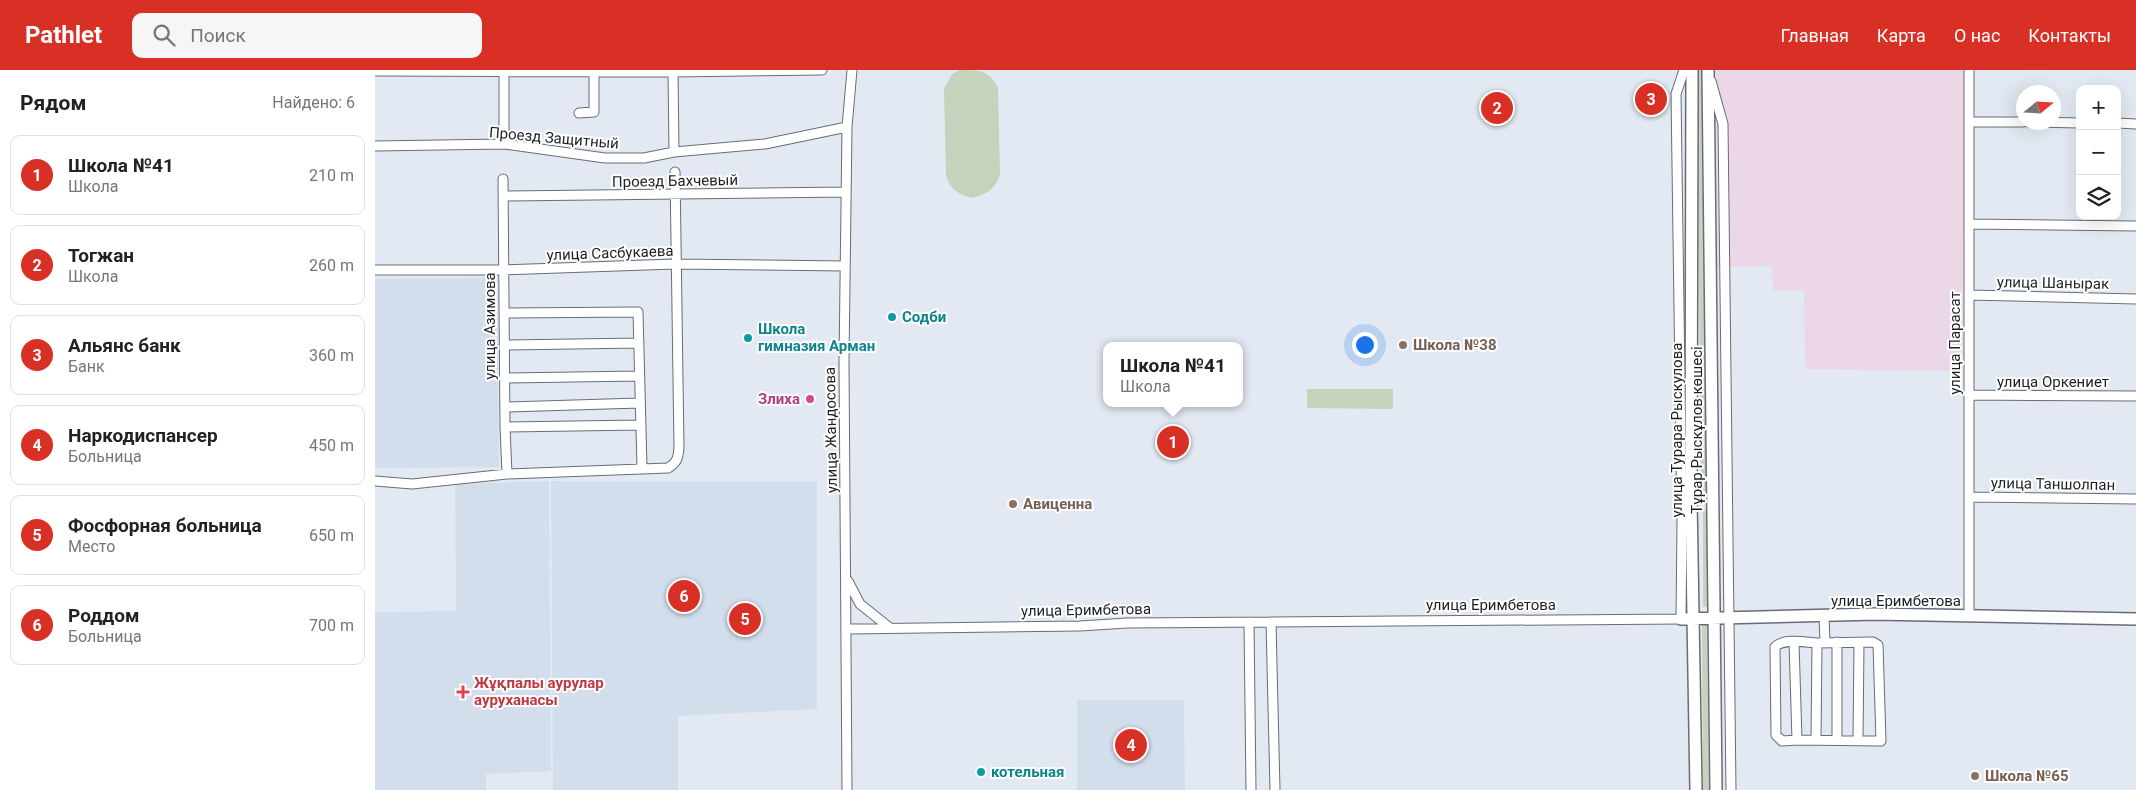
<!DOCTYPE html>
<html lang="ru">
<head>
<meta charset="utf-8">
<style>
  :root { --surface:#fff; --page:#f6f6f6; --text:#222; --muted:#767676; --line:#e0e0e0; --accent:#d93025 }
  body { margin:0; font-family:Roboto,sans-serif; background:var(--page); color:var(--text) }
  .controls { position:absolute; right:15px; top:15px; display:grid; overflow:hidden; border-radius:10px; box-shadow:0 5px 20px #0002 }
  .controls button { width:45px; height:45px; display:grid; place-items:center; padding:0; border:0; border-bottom:1px solid var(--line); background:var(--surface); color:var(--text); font:25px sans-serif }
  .compass { position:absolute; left:1641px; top:15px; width:45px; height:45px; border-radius:50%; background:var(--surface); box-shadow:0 5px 20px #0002; rotate:72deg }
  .you { position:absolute; left:989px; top:274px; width:18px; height:18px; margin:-12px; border:4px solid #fff; border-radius:50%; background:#1a73e8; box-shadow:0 0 0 8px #1a73e833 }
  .badge { display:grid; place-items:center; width:32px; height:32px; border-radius:50%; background:var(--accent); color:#fff; font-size:16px; font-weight:700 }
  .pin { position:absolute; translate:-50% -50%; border:2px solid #fff; box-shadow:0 1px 5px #0006 }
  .popup { position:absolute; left:728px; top:272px; width:140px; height:65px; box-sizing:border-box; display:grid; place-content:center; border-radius:10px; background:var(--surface); filter:drop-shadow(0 1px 4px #0005); font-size:16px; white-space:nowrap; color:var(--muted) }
  .popup b { font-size:19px; color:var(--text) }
  .popup::after { content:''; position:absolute; left:50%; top:100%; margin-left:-10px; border:10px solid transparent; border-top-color:var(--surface) }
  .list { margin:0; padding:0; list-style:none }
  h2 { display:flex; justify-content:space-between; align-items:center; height:65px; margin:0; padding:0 20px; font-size:21px }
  h2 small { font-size:16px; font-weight:400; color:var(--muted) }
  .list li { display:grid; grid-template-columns:32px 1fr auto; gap:15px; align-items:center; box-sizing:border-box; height:80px; margin:0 10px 10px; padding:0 10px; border:1px solid var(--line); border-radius:10px }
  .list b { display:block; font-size:19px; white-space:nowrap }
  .list p { margin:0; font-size:16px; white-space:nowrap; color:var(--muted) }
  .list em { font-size:16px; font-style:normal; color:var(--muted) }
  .icon { flex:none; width:28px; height:28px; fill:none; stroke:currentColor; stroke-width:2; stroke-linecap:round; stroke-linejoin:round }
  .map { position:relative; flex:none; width:1761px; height:720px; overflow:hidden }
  header { display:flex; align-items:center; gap:30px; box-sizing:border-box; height:70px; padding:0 25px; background:var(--accent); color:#fff }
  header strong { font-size:24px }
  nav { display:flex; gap:28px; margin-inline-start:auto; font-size:18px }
  .search { width:350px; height:45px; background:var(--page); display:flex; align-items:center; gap:12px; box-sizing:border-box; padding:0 18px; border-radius:10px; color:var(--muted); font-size:19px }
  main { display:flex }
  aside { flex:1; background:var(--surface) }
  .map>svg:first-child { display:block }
</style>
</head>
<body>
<header>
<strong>Pathlet</strong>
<div class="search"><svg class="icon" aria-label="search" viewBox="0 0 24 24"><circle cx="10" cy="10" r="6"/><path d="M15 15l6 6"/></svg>Поиск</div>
<nav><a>Главная</a><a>Карта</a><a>О нас</a><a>Контакты</a></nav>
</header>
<main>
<aside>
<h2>Рядом<small>Найдено: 6</small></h2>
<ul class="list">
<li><span class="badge">1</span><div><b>Школа №41</b><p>Школа</p></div><em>210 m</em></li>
<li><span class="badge">2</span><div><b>Тогжан</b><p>Школа</p></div><em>260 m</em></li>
<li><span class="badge">3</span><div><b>Альянс банк</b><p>Банк</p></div><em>360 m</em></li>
<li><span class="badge">4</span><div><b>Наркодиспансер</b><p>Больница</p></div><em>450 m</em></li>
<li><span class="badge">5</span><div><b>Фосфорная больница</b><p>Место</p></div><em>650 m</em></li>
<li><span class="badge">6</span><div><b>Роддом</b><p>Больница</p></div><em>700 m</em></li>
</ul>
</aside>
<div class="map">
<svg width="1761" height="720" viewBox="0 0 1761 720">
  <rect width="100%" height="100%" fill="#e2e9f2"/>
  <path fill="#ebd7e7" d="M1341,0h250l-4,301 -157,-2 -1,-78h-31l-1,-25 -55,1z"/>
  <path fill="#d3deed" d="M122,208l2,189 -124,1v-189z
    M174,411l2,290 -65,3v16h-111v-178l81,-1 -1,-127z
    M176,411l266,1v227l-139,7v74h-125z
    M702,630h107l1,90h-108z"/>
  <path fill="#c6d2bc" d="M585,0c18,0 30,0 38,18l2,87c-5,14 -13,19 -28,23 -14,-4 -21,-8 -26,-22l-2,-87 8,-15z
    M1322,0h6l4,421h-6z
    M932,319h86v20l-86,-1z
    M1328,441h6l1,95 -7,1z
    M1327,554h5l2,166h-6z"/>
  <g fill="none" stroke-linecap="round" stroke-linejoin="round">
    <defs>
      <path id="minor" d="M298,0l1,82
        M0,1l298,1 149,-2
        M1336,11l12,43 8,666
        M204,43l15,-1v-40
        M1594,52h54
        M1653,52l52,1
        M1742,53l19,1
        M129,74v-74
        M0,76l129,-2 101,14h39l30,-6 91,-8 82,-17
        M128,109l2,248 2,47
        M128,126l343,-4
        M1594,154l167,2
        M0,200h129l171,-6 170,2
        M1594,225l167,4
        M129,243l134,-1 4,156
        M129,275l135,-2
        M130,308l134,-2
        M1594,325l167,1
        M130,337l135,-4
        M130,357l135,-2
        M0,411l37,3 95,-10 161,-6c9,-5 10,-10 11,-20l-4,-276
        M1594,427l167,2
        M473,511l12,23 30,24
        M1449,546l1,26
        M1594,546v-546
        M874,552l2,168
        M896,552l4,168
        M472,559l233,-3 47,-3 554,-4 1,-97 -6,-428 8,-24
        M1419,572l3,98 -15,1 -6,-6 -1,-88c8,-9 30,-5 42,-4
        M1422,670l84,1 -3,-96 -5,-3 -56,1 -1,97
        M1462,670v-98
        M1483,670l1,-97
        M472,720l-3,-429 3,-234 5,-57"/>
      <path id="major" d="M1317,0l-1,429 5,291
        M1333,0l8,720
        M1306,549l194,-5 261,5"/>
    </defs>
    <use href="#minor" stroke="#686d75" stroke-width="11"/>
    <use href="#major" stroke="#686d75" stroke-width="14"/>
    <use href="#minor" stroke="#fff" stroke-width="9"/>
    <use href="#major" stroke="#fff" stroke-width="11"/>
  </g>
  <g fill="#0f9aa8" stroke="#fff" stroke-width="2">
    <circle cx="517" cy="247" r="5"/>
    <circle cx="373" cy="268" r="5"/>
    <circle cx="606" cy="702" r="5"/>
  </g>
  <g fill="#8d6e63" stroke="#fff" stroke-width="2">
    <circle cx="1028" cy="275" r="5"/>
    <circle cx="638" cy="434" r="5"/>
    <circle cx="1600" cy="706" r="5"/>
  </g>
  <circle fill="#d1479c" stroke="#fff" stroke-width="2" cx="435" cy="329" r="5"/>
  <path fill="#e0444e" stroke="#fff" stroke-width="2" d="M85.5 614.5h5v5h5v5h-5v5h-5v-5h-5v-5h5z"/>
  <g text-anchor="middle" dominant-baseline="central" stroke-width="4" stroke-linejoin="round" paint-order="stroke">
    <g font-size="15" fill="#1e2023" stroke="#fff">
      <text transform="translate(179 68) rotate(5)">Проезд Защитный</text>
      <text transform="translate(300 111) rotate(-1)">Проезд Бахчевый</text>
      <text transform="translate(235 183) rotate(-2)">улица Сасбукаева</text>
      <text transform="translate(1678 213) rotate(1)">улица Шанырак</text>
      <text transform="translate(115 256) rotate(-90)">улица Азимова</text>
      <text transform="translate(1580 273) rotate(-90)">улица Парасат</text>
      <text x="1678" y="312">улица Оркениет</text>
      <text transform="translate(456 360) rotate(-91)">улица Жандосова</text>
      <text transform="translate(1302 360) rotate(-90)">улица Турара Рыскулова</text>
      <text transform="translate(1322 360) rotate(-90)">Тұрар Рыскұлов көшесі</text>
      <text transform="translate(1678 414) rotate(1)">улица Таншолпан</text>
      <text x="1521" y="531">улица Еримбетова</text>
      <text x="1116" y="535">улица Еримбетова</text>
      <text transform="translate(711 540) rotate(-1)">улица Еримбетова</text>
    </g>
    <g font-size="15" font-weight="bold" fill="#0d838f" stroke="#fff" text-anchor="start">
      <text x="527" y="247">Содби</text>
      <text x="383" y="259">Школа<tspan x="383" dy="17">гимназия Арман</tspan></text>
      <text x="616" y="702">котельная</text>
    </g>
    <g font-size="15" font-weight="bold" fill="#785e54" stroke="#fff" text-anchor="start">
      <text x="1038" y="275">Школа №38</text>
      <text x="648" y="434">Авиценна</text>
      <text x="1610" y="706">Школа №65</text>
    </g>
    <g font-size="15" font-weight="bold" fill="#b23c85" stroke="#fff" text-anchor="end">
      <text x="425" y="329">Злиха</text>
    </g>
    <g font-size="15" font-weight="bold" fill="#be3a42" stroke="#fff" text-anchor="start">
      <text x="99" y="613">Жұқпалы аурулар<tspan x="99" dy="17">ауруханасы</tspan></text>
    </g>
  </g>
</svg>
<div class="controls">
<button>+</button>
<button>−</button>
<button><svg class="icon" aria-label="layers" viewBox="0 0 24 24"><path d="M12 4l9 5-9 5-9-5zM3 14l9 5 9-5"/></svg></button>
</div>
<svg class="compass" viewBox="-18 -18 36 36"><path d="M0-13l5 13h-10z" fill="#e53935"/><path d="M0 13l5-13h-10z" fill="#767676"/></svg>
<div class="you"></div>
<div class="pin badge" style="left:798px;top:372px">1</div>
<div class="popup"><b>Школа №41</b>Школа</div>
<div class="pin badge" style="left:1122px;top:38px">2</div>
<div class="pin badge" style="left:1276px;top:29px">3</div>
<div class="pin badge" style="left:756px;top:675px">4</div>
<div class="pin badge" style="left:370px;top:549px">5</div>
<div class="pin badge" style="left:309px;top:526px">6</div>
</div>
</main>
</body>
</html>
